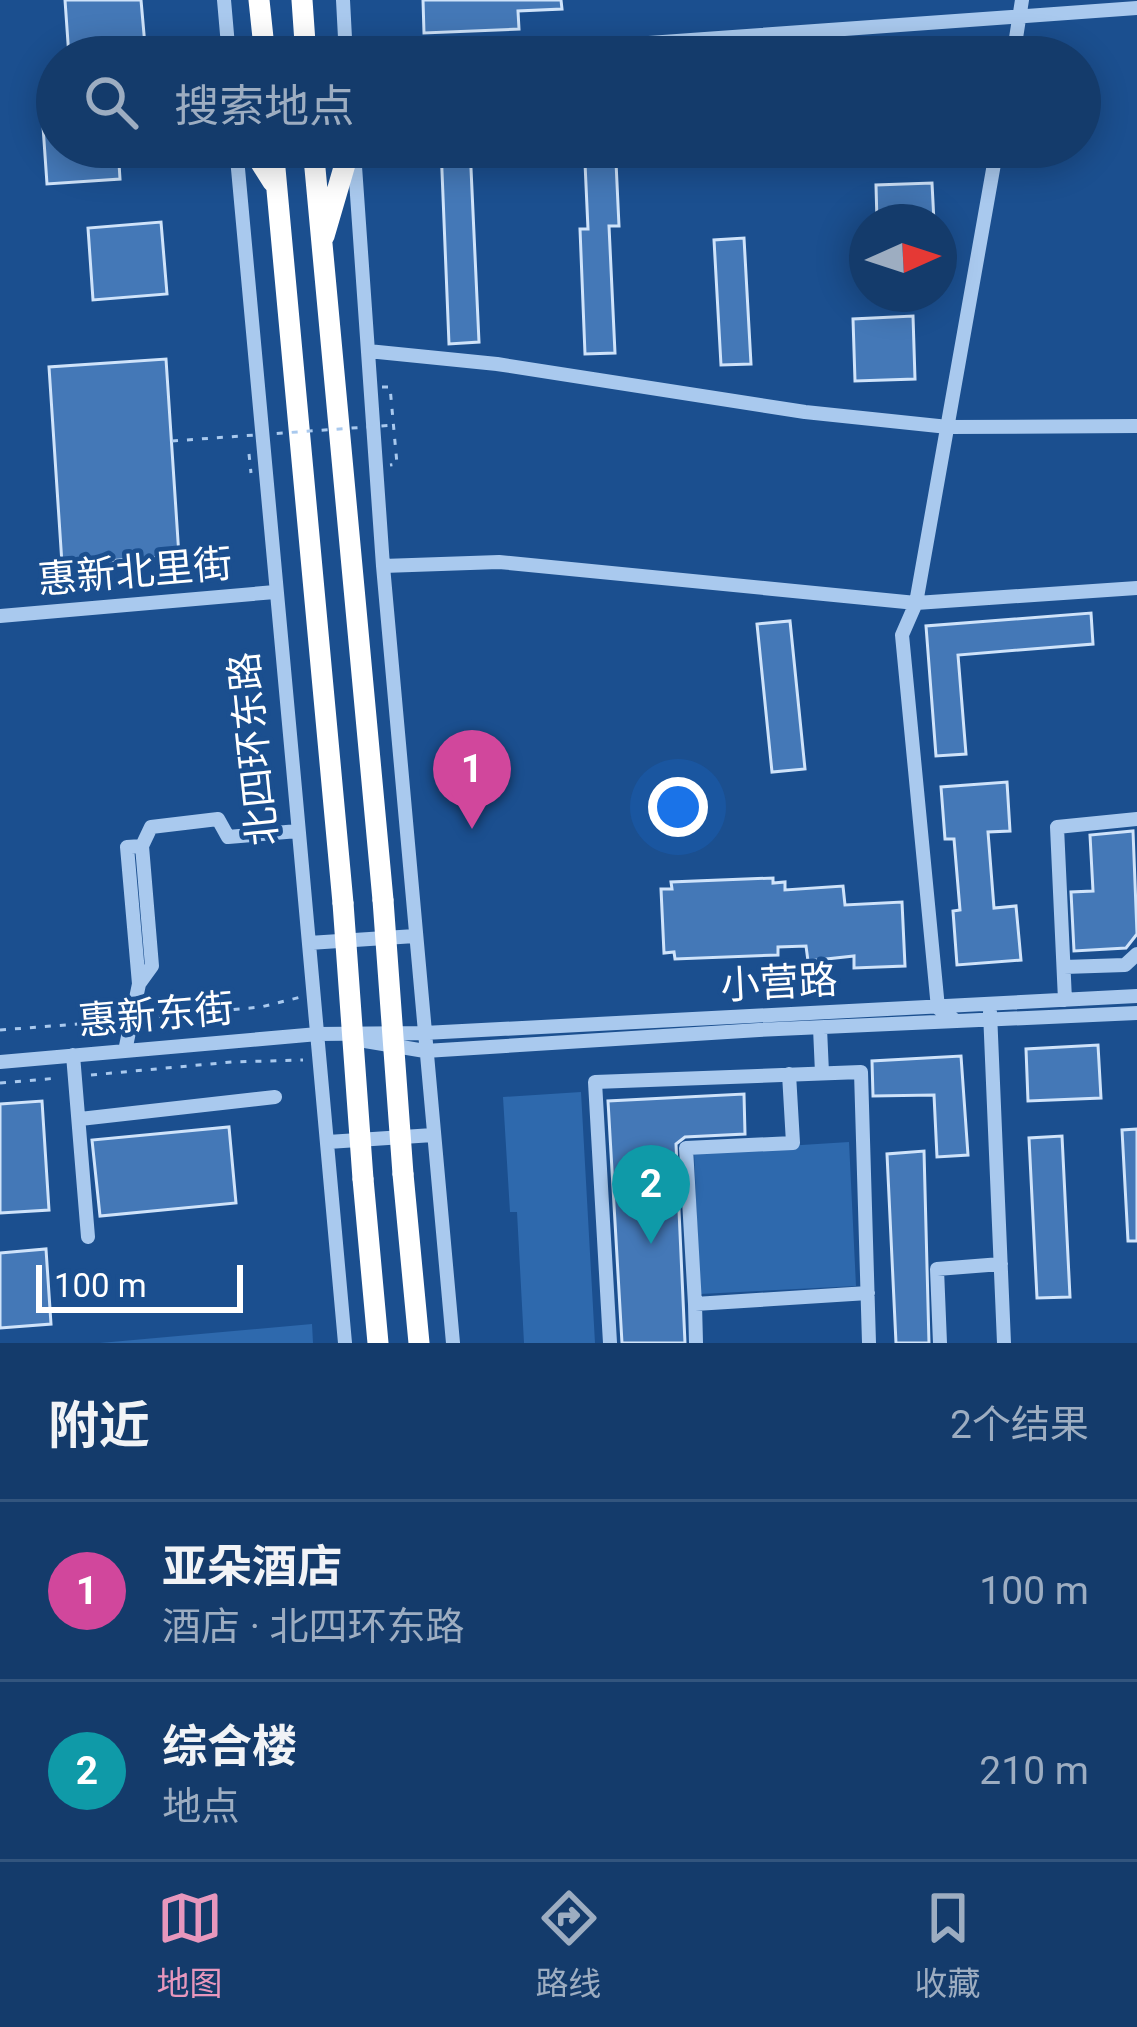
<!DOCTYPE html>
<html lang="zh">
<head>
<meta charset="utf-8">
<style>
  :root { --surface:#143b6b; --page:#1d4271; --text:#f1f3f6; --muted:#9dadc1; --line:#33557e; --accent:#e797bd }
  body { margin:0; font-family:Roboto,"Noto Sans SC",sans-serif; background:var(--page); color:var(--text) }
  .compass { position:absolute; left:849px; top:204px; width:108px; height:108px; border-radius:50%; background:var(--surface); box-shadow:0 6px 30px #0003; rotate:87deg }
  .scale { position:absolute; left:36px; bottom:30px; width:207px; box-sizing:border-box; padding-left:12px; border:6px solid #fff; border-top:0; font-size:33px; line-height:42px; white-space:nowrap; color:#fff; -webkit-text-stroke:9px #1b4f8f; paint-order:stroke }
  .you { position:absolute; left:678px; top:807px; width:42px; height:42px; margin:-30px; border:9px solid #fff; border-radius:50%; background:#1a73e8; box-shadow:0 0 0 18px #1a73e833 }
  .badge { display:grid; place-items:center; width:78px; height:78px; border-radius:50%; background:var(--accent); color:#fff; font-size:39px; font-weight:700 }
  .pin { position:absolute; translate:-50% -99px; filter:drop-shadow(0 3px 6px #0008) }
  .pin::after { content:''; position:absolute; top:63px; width:42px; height:36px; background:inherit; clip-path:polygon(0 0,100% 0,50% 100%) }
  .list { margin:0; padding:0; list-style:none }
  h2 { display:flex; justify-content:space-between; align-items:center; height:156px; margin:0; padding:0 48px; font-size:51px }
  h2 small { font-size:39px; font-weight:400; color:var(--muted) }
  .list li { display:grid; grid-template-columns:78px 1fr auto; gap:36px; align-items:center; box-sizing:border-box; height:180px; padding:0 48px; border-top:3px solid var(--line) }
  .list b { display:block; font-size:45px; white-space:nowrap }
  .list p { margin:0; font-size:39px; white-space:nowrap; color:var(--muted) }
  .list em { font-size:39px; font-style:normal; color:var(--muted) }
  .icon { flex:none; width:66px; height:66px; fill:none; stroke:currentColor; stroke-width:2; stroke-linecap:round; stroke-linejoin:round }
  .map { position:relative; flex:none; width:1137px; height:1343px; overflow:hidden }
  .search { position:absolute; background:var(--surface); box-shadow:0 6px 30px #0003; left:36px; right:36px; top:36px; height:132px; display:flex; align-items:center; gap:30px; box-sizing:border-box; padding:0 42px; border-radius:66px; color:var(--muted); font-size:45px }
  .sheet { height:516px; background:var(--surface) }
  nav { display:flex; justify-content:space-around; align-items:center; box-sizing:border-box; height:168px; border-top:3px solid var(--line); background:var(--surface); font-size:33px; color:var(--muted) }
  nav a { display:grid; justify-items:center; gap:6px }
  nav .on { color:var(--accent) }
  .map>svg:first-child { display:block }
</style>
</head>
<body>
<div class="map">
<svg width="1137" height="1343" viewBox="0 0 1137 1343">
  <rect width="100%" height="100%" fill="#1b4f8f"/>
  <path fill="#2e69ad" d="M581,1092l14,251h-71l-7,-131h-7l-7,-115z
    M849,1142l7,144 -156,8 -6,-142z
    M312,1324l1,19h-213z"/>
  <path fill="#4478b7" stroke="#cfe3fa" stroke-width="3" d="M65,0h76l5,57h-77z
    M423,0h138l1,9 -44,2 1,18 -95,4z
    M57,111v36h61l2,32 -73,5 -5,-72z
    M441,147h29l9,195 -30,2z
    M616,162l3,64h-10l6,127 -30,1 -5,-125h8l-3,-66z
    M932,183l2,39h-57l-1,-37z
    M161,222l6,72 -74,6 -5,-72z
    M744,238l7,126 -30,1 -7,-125z
    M913,316l2,63 -60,2 -2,-62z
    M166,359l13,197 -117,8 -13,-197z
    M1091,613l2,31 -135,11 8,99 -30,2 -10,-130z
    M790,621l15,148 -33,3 -15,-148z
    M1007,782l3,49 -22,1 6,76 22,-2 5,54 -64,5 -4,-54 7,-1 -6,-71h-9l-4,-52z
    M1133,831l4,103 -11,14 -52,3 -3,-59 22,-1 -3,-56z
    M773,878v5l12,-1v8l58,-4 2,19 57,-3 3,64 -51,2v-12l-46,5 -2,-15 -28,1v8l-103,4 -1,-7 -10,1 -3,-64h11l-1,-7z
    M1098,1045l3,53 -73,3 -2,-52z
    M961,1056l7,99 -31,2 -3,-62 -61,1 -1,-35z
    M744,1094l1,40 -60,3 -9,7 9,199h-63l-14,-242z
    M42,1101l7,109 -49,3v-109z
    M229,1127l7,76 -136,13 -8,-76z
    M1137,1129v112h-9l-6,-111z
    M1062,1136l8,161 -33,1 -8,-160z
    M924,1151l5,192h-33l-9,-189z
    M46,1249l5,75 -51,4v-75z"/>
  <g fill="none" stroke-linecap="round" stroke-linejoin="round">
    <path stroke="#a9c9ee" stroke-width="3" stroke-dasharray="6 9" stroke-linecap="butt" d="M382,387h8l7,77 -7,1
      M249,454l2,19
      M144,1018l117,-11 40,-10
      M0,1030l117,-9
      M91,1075l141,-13 71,-2
      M0,1083l58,-5"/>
    <path stroke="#a9c9ee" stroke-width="14" d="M224,0l5,57
      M343,0l3,57
      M383,57l6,-3 92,1 656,-47
      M1013,57l9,-57
      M236,147c35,399 75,797 109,1196
      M354,152l29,414 70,777
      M368,351l129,13 308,48 143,15 189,-1
      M383,566l116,-4 417,41 221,-15
      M0,616l275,-24
      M309,943l106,-7
      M1064,967l61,-2 12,-11
      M139,984l13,-18 -10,-120
      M1065,1000l-8,-173 80,-8
      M990,1012l14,331
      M956,1021l-18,-13 -36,-373 14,-32 81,-456
      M820,1028l2,45
      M359,1040l66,11 334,-21 378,-17
      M125,1051l14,-67 -12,-137 15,-1 9,-19 67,-8 10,18 70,-6
      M73,1055l15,182
      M0,1062l318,-28 106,-1 713,-37
      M80,1119l195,-22
      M328,1142l105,-7
      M695,1304l-9,-156 107,-5 -4,-69
      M610,1343l-15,-261 266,-10 8,271
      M696,1343l-1,-39 173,-11
      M940,1343l-3,-74 64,-5"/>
    <path stroke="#fff" stroke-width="21" d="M259,0l6,57
      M302,0l4,57
      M251,147l22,35
      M273,147l70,756
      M313,147l70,753
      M324,236l26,-89
      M403,1174l16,169
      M363,1179l15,164"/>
    <path stroke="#a9c9ee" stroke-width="3" stroke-dasharray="6 9" stroke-linecap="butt" d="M172,441l222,-16"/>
    <path stroke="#fff" stroke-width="21" d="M383,900l20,274
      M343,903l20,276"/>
  </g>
  <g text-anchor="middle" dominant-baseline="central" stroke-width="9" stroke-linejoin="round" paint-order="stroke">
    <g font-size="39" fill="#fff" stroke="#1b4f8f">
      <text transform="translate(135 572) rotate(-5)">惠新北里街</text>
      <text transform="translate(254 749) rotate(-96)">北四环东路</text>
      <text transform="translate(779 983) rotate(-3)">小营路</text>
      <text transform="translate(156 1015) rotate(-5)">惠新东街</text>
    </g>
  </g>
</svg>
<svg class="compass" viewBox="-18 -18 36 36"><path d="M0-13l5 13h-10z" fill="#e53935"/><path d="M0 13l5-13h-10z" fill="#9dadc1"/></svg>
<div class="scale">100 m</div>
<div class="you"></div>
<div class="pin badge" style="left:472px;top:829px;background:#d1479c">1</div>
<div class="pin badge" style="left:651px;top:1244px;background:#0f9aa8">2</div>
<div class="search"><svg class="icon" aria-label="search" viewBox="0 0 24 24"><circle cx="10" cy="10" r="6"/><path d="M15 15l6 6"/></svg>搜索地点</div>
</div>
<section class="sheet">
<h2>附近<small>2个结果</small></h2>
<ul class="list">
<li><span class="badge" style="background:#d1479c">1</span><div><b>亚朵酒店</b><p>酒店 · 北四环东路</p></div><em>100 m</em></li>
<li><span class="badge" style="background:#0f9aa8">2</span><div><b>综合楼</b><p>地点</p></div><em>210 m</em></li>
</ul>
</section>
<nav>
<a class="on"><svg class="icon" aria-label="map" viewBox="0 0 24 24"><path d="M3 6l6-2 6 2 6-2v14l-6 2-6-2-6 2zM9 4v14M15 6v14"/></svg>地图</a>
<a><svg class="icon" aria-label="directions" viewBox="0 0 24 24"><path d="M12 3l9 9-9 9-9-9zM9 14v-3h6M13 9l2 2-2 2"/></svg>路线</a>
<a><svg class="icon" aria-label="saved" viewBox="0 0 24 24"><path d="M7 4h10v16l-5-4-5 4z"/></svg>收藏</a>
</nav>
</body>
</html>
